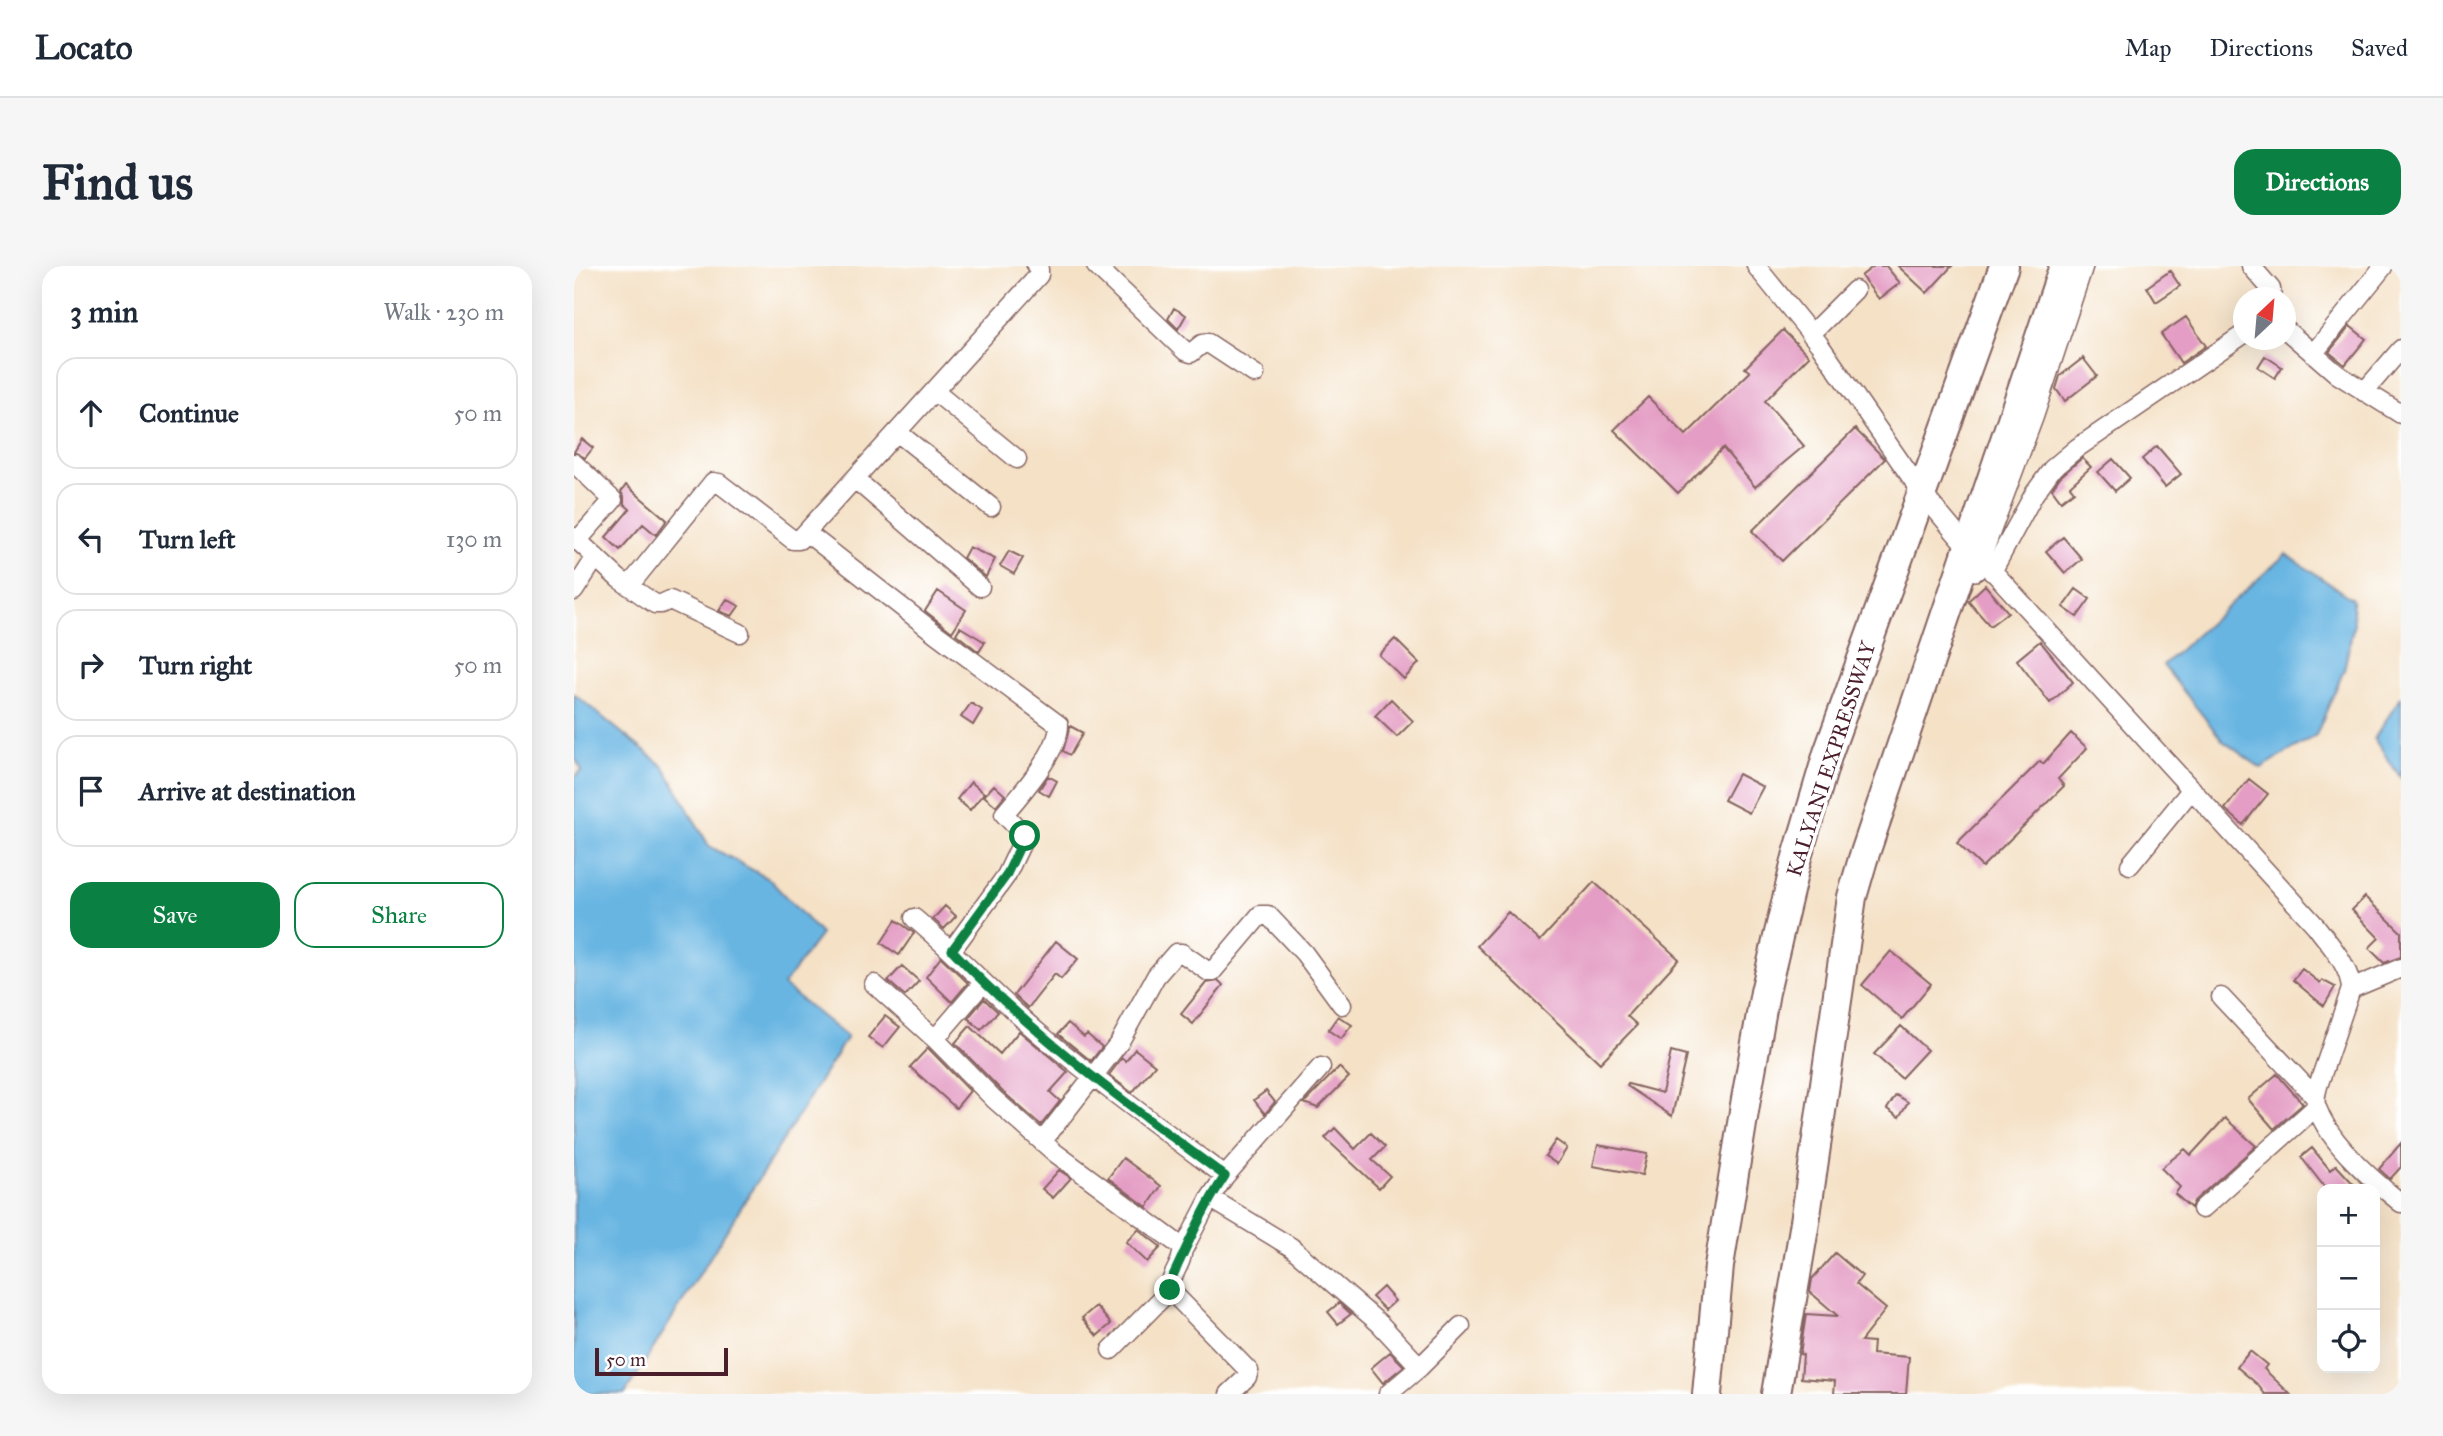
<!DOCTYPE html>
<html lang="en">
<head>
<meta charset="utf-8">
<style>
  :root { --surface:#fff; --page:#f6f6f7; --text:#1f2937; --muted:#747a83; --line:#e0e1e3; --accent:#0b8043 }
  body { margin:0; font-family:"IM FELL Great Primer",serif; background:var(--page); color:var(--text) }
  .controls { position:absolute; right:21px; bottom:21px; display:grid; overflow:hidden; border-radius:14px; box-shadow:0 7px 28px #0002 }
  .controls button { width:63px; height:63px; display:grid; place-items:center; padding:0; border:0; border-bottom:2px solid var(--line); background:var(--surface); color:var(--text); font:35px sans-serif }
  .compass { position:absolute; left:1659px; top:21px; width:63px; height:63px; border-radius:50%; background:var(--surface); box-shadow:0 7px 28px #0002; rotate:26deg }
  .scale { position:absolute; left:21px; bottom:18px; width:133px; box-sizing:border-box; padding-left:7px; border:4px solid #4a1f2b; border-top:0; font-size:19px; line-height:24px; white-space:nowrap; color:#4a1f2b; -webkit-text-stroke:5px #fff; paint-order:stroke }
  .stop { position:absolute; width:21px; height:21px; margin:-16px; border:5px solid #0b8043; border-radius:50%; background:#fff }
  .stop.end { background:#0b8043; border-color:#fff; box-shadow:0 2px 7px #0008 }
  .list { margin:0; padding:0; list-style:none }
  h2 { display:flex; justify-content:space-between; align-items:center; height:91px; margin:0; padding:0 28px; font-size:30px }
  h2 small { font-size:23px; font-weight:400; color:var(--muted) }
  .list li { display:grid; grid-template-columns:46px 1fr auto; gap:21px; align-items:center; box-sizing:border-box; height:112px; margin:0 14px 14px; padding:0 14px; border:2px solid var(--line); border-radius:21px }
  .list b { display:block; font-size:26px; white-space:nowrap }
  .list em { font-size:23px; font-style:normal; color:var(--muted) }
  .actions { display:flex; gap:14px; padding:21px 28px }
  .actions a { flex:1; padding:16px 0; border:2px solid var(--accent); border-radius:21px; text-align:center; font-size:24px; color:var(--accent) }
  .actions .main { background:var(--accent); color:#fff }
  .icon { flex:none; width:38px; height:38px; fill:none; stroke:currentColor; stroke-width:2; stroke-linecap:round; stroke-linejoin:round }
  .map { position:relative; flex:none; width:1827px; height:1128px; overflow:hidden; border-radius:21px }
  header { display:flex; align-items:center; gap:42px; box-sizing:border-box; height:98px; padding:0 35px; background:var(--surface); border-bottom:2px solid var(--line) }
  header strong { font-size:33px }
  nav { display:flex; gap:38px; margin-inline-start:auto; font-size:24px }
  .intro { display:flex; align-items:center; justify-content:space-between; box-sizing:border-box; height:168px; padding:0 42px }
  h1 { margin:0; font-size:49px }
  .button { padding:18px 32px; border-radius:21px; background:var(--accent); color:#fff; font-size:24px; font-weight:700 }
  main { display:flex; gap:42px; padding:0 42px }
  aside { flex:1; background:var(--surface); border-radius:21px; box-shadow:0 7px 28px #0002 }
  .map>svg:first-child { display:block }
</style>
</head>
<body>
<header>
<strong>Locato</strong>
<nav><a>Map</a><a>Directions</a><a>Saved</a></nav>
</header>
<div class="intro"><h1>Find us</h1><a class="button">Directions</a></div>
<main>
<aside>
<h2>3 min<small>Walk · 230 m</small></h2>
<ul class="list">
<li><svg class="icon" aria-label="ahead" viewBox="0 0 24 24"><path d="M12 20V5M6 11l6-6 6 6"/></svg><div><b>Continue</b></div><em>50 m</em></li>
<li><svg class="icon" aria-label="left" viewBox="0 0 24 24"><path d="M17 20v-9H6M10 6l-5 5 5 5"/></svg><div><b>Turn left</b></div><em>130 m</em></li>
<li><svg class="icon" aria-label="right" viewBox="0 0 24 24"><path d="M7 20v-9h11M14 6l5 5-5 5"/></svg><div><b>Turn right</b></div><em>50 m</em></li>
<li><svg class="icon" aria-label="arrive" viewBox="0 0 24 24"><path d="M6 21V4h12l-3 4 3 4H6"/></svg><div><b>Arrive at destination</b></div></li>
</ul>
<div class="actions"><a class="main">Save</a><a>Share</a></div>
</aside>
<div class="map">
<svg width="1827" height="1128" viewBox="0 0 1827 1128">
  <rect width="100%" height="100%" fill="#fff"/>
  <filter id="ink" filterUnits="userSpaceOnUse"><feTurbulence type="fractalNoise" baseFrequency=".0143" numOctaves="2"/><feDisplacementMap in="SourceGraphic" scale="14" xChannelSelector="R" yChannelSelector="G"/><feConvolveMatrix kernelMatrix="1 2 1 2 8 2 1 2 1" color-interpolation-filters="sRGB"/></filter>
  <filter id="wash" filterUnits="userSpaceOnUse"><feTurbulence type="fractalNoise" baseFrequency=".00686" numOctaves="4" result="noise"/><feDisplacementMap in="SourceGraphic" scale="28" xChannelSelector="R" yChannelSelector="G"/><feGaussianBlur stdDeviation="1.57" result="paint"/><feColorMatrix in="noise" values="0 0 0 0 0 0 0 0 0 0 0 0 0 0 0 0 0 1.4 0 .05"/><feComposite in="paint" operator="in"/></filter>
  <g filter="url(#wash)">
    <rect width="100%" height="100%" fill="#f4e1c6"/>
    <path fill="#68b5e2" stroke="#596a86" stroke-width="2" d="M1712,288l66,45 2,24 -10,47 -28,65 -55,33 -38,-27 -60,-76z
      M0,428l90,73 45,79 60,33 52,55 -38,51 64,52 -222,357h-51v-616l8,-8 -8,-13z
      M1827,431v81l-27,-39z"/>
    <g id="blocks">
      <path fill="#e49dc4" d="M1300,0h12l14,17 -21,16 -18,-23z
        M1324,0h54l-25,27z
        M1596,5l10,15 -24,16 -9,-15z
        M600,42l12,7 -8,14 -10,-10z
        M1612,51l20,29 -25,17 -20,-29z
        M1776,60l16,13 -21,26 -16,-13z
        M1209,64l26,26 -44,45 39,45 -49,41 -32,-39 -45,45 -64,-63 34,-33 38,38 64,-63 -5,-4z
        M1691,90l17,11 -7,11 -17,-11z
        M1509,92l14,18 -32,25 -9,-12 4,-13z
        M1281,163l30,30 -103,102 -30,-30z
        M8,173l11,9 -8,10 -11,-6z
        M1583,180l24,28 -16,13 -23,-28z
        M1508,192l9,9 -21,19 4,5 -13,10 -9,-12 8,-12z
        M1539,193l17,19 -15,13 -17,-19z
        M52,219l41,35 -11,15 -13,-11 -23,26 -14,-13 24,-28 -6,-5v-7l-3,-5z
        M1489,271l19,22 -17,14 -19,-22z
        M395,281l26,12 -9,18 -23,-19z
        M435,285l14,7 -9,16 -14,-8z
        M1411,319l23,27 -18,14 -22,-25z
        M1502,323l14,10 -13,18 -14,-10z
        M364,325l28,19 -14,22 -27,-21z
        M153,333l12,7 -7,10 -13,-5z
        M386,361l25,15 -6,10 -23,-18z
        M821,373l24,24 -15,16 -25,-24z
        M1466,375l33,41 -23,21 -33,-43z
        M817,433l22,22 -16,16 -22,-21z
        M397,437l11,7 -9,15 -12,-8z
        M496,460l13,7 -13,22 -7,-4z
        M1497,467l16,15 -29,31 6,7 -82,81 -25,-24 83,-82 3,3z
        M1164,508l25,13 -14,26 -25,-13z
        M474,510l9,5 -8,15 -10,-6z
        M1675,513l19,15 -25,31 -18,-16z
        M397,516l13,11 -14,17 -13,-11z
        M420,519l11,10 -9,11 -12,-10z
        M1020,616l85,77 -52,57 10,9 -37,38 -123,-117 31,-34 32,29z
        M1791,631l36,35v25l-17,6 -15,-15 10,-10 -27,-28z
        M371,640l11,10 -12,13 -11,-10z
        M322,654l18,13 -15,22 -18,-12z
        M482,675l22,18 -17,20 -6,-5 -27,34 -14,-13z
        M1317,685l40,33 -29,35 -40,-34z
        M367,691l27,26 -16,19 -26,-25z
        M328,700l17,15 -14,15 -17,-15z
        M1728,703l18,14 2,-3 13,7 -11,19 -31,-26z
        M645,715l4,4 -30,39 -12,-10 25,-31z
        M410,733l14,13 -17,18 -13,-12z
        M311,750l15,11 -17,21 -15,-11z
        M764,750l14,9 -11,14 -13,-9z
        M494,757l16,14 3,-3 15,13 -11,14 -33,-27z
        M396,760l30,28 19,-23 49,41 -18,20 10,9 -19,24 -39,-34 -47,-48z
        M1327,760l26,24 -26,28 -27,-24z
        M354,782l42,43 -14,17 -46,-41z
        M561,783l20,16 -23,28 -23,-18 13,-17 4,3z
        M1097,786l15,4 -14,60 -45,-30 1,-2 34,9z
        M765,801l10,10 -31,31 -14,-5z
        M1703,808l26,30 -29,25 -26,-30z
        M692,825l9,11 -10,12 -11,-14z
        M1322,829l12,7 -9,15 -12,-8z
        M1651,852l31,28 -62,55 -3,7 -16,-14 5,-7 -19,-19 24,-19 6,6z
        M761,862l20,21 16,-16 14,14 -13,13 18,16 -11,12 -54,-50z
        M982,874l11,8 -10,16 -12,-8z
        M1827,877v24l-11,12 -11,-10z
        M1024,879l49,9 -5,21 -49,-9z
        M1738,882l18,22 6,-5 22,24h-32l-25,-32z
        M549,892l38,28 -14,21 -39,-29z
        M485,904l12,8 -18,20 -11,-9z
        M564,963l23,18 -14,15 -21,-20z
        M1261,987l27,23 -6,8 30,25 -25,32 12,1 -1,12 37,3 -3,37h-72l1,-13 -34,-3 2,-23 -3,-1 6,-40 32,2 -28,-24 2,-13z
        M809,1021l12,14 -10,9 -13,-13z
        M765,1037l12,11 -13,10 -10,-12z
        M522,1040l15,18 -14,12 -15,-18z
        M1676,1085l17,14 -3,4 26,25h-25l-8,-10 -20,-17z
        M816,1086l14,14 -21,17 -12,-15z"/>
    </g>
  </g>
  <g filter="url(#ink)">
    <use href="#blocks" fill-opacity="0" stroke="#866361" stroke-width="2"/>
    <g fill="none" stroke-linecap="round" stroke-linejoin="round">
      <defs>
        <path id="minor" d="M522,0l89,85 6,2 11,-9 6,-1 47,31
          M1182,0l63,78 103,149 46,55 12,9 336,369c13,18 34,39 35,63l-33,97c-2,8 -4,14 -1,22 13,36 55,72 84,95
          M1677,0l20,23 1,9
          M1712,64l51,44 64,40
          M1237,68l44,-44
          M1739,88l70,-87
          M360,125l83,68
          M1790,126l37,-43
          M323,166l94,75
          M0,197l39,37 -35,40
          M281,213l125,108
          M233,267l128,100 124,92c0,26 -38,69 -55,89l21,22 -19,40 -54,74
          M0,271l45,42 36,25h6l9,-4 70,33
          M1418,306l42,-78 18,-25 25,-21 167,-114
          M55,320l84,-104 6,1 74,57h6l240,-265v-6l-3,-3
          M0,325l22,-34
          M1556,599l62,-76
          M340,652c44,37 83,80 127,117 59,49 122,95 184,141
          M300,718l61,55 59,60 60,53 128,95c3,15 -13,28 -12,43l79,81 -2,6 -18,17
          M1777,723l50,-21
          M1647,731l94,100
          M361,773l48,-56
          M468,876l77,-99 37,-67 20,-23h6l27,19h3l48,-57h8l36,38 38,52
          M636,932l81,49 89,77 40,43
          M1628,943l114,-102
          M609,984l27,-52 15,-22 96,-109
          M537,1084l59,-60
          M814,1128l32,-27 41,-41"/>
        <path id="tertiary" d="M1401,304l58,-155 49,-149"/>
        <path id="trunk" d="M1133,1128l12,-128 27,-167 19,-107 32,-135 31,-104 176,-487
          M1202,1128l29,-172 47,-325 11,-38 201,-593"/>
      </defs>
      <use href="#minor" stroke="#866361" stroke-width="21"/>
      <use href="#tertiary" stroke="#866361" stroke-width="24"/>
      <use href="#trunk" stroke="#866361" stroke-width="32"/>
      <use href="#minor" stroke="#fff" stroke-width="18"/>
      <use href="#tertiary" stroke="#fff" stroke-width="21"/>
      <use href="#trunk" stroke="#fff" stroke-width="28"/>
    </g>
  </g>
  <g fill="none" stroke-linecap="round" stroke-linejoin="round" filter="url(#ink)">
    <path stroke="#0b8043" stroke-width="9" d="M451,570l-19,40 -54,74c81,86 178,156 273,226 -23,34 -38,71 -56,108l1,6"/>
  </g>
  <g text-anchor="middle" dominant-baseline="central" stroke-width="7" stroke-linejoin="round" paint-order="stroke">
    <g font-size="21" fill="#4a1f2b" stroke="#fff">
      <text transform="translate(1257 493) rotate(-72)">KALYANI EXPRESSWAY</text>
    </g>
  </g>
</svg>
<div class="controls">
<button>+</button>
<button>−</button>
<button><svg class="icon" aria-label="locate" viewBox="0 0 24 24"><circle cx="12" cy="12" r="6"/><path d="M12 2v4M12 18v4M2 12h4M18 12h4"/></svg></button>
</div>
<svg class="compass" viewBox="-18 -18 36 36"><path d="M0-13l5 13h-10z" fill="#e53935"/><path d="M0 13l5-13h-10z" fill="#747a83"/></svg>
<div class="scale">50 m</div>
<div class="stop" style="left:451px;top:570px"></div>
<div class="stop end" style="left:596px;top:1024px"></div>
</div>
</main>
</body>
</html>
